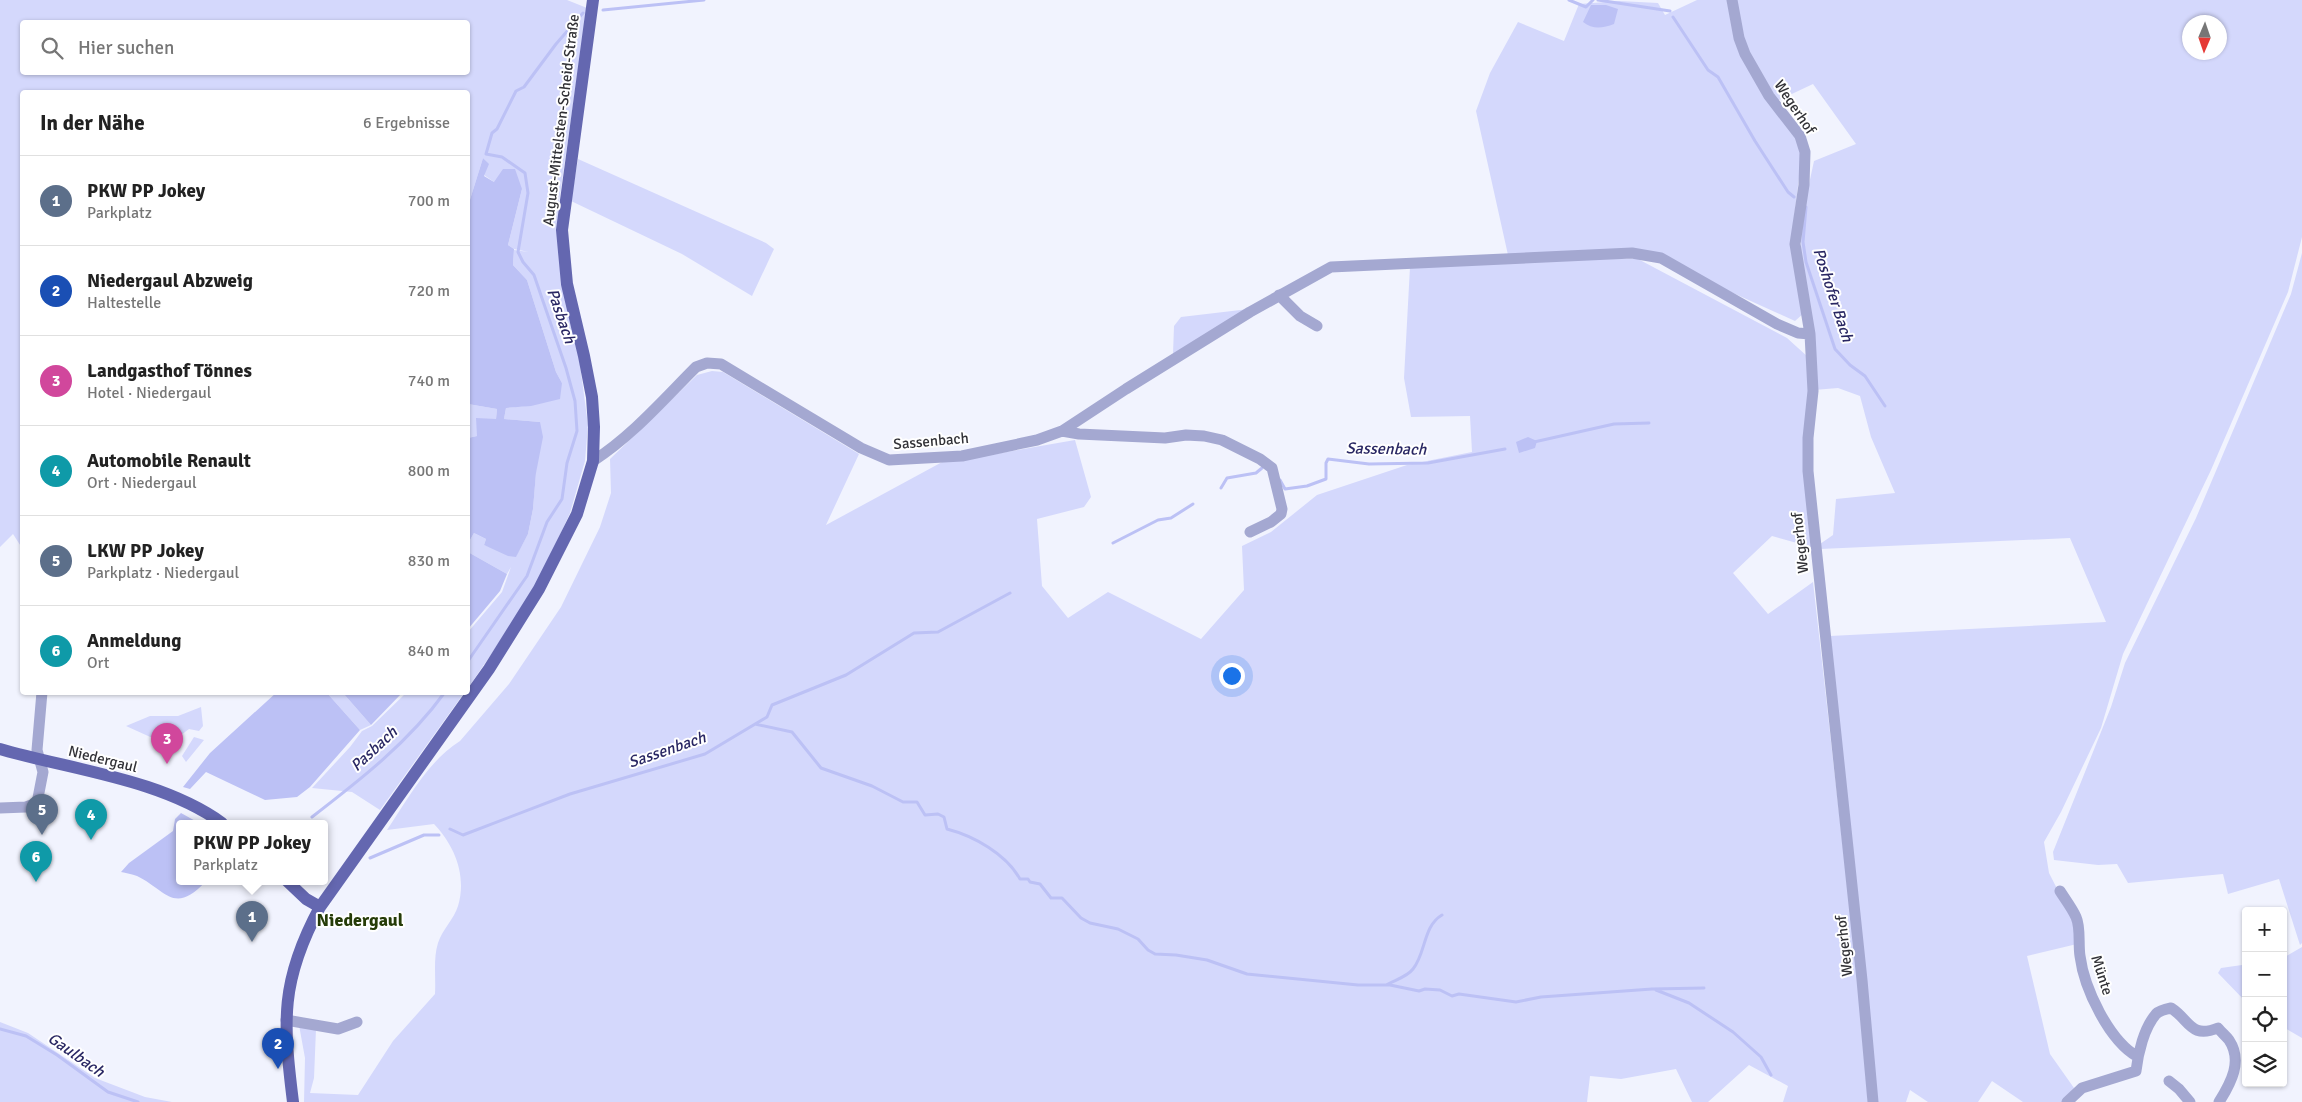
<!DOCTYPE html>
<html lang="de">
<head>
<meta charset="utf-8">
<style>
  :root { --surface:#fff; --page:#f2f2f2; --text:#222; --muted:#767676; --line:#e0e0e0; --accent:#d93025 }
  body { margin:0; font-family:Signika,sans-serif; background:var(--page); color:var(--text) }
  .controls { position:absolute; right:15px; bottom:15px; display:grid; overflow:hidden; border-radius:5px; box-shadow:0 1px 4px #0004 }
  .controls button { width:45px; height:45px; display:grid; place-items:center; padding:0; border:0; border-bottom:1px solid var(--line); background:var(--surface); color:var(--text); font:25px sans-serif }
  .compass { position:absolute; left:2182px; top:15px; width:45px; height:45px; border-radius:50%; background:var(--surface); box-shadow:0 1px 4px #0004; rotate:182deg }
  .you { position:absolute; left:1231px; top:675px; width:18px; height:18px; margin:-12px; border:4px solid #fff; border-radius:50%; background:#1a73e8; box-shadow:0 0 0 8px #1a73e833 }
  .badge { display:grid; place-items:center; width:32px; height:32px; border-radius:50%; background:var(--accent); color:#fff; font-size:16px; font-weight:700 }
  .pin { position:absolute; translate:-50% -41px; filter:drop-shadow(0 1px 2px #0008) }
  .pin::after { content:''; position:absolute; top:26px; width:18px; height:15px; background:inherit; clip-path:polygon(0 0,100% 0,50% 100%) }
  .popup { position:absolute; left:176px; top:820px; width:152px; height:65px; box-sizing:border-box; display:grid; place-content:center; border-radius:5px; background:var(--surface); filter:drop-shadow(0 1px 4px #0005); font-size:16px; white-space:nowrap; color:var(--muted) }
  .popup b { font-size:19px; color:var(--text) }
  .popup::after { content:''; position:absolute; left:50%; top:100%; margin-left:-10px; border:10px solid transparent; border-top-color:var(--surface) }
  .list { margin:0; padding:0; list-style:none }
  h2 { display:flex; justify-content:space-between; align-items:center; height:65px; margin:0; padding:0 20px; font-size:21px }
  h2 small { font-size:16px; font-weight:400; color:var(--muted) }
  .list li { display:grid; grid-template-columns:32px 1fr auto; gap:15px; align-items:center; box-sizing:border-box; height:90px; padding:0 20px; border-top:1px solid var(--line) }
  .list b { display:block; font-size:19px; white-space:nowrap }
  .list p { margin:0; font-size:16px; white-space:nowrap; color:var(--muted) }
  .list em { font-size:16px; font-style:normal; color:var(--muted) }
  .icon { flex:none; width:28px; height:28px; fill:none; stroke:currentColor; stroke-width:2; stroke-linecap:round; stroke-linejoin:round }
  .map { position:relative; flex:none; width:2302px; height:1102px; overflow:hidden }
  .search { position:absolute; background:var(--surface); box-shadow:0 1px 4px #0004; left:20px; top:20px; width:450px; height:55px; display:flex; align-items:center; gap:12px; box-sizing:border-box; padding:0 18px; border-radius:5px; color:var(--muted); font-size:19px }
  .panel { position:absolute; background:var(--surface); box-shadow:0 1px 4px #0004; left:20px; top:90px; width:450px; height:605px; border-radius:5px }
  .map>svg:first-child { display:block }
</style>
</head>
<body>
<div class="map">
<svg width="2302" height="1102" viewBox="0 0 2302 1102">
  <rect width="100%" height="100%" fill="#f1f3fe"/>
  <path fill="#d4d8fc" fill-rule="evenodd" d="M0,0h567l20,8 -28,194 -2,28 22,127 9,68 -3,36 -15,52 -35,77 -67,98v-56l34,-40 9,-25 -4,7 -39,-22v-12h2l4,-7 12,6 -2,6 32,11 12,-22 5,-25 7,-87 -36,-3 2,-11c32,-3 32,-2 56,-25l-6,-11 -29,-92 -14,-15 1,-15 15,2 -15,-3 -6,-4 14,-56 -28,-7 -10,-7 4,-11 -5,-6 -15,48v-114h-446v456l-9,-14 -13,13zM22,22h446v50h-446z
    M1697,0h30l4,22 65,114 6,18 -10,80 12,79 -9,8 -73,-33 -50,-29 -164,-4 -32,-144 14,-38 28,-51 46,19 15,-37 40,-3 39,2 7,12z
    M1735,0h567v237l-14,55 -77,178 -88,184 -22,74 -40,84 -17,30 5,31 24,47 4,24 -50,12 23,98 24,34 -11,14h-40l-31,-21 -14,21h-50l-18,-12 -4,12h-30l-46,-466 276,-14 -36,-84 -250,11v-5l13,-9 3,-36 59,-6 -24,-56 -11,-41 -22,-8 -24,2 -6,48 7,110 -43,-12 -39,37 35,41 45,-32 43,381 12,139h-85l5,-16 -39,-21 -41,37h-16l-16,-33 -55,10 -31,-3 -3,26h-1283l1,-44 -6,-33 17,4 -2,49 -4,15 48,2 35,-54 42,-47c1,-17 -2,-35 3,-51 4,-13 16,-24 20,-37 9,-30 -3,-60 -24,-82l-47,6c21,-31 41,-69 73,-89l49,-57 52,-77 39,-80 11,-34 -1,-34 87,-84 15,-4 11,1 136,82 -33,71 118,-64 17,-1 114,-20 16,57 -7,10 -47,12 5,67 26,32 40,-26 93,47 43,-49 -2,-44 29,-14 46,-37 90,-30 65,-13 -2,-36 -59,1 -7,-39 6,-111 164,-9 64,1 149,79 21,19 5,33 4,-24 -16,-113v-16l2,-25 11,-51 42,-17 -43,-60 -36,17 -30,-52zM2190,22h30v30h-30z
    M578,159l188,84 8,6 -22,47 -70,-42 -111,-53z
    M2302,253v690l-2,2 -21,-66 -51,15 -5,-20 -95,9 -11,-19 -19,1 -44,-5 -1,-8 58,-145 14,-44 71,-145 95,-224z
    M1249,309l-76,45 1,-28 7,-9z
    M468,404l29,5 -1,10 -19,17 -9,2z
    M327,693h16l28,32 -11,5z
    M406,693h58l-84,117 -28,-18 -40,-4 38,-41 12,-16 10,-5z
    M201,707l2,19 -4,5 -10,-2 -8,6 -6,9 -5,-4 -2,5 -42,-19 24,-10h28z
    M194,737l10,3 -18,22 -4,-6z
    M2302,947v91l-19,-11v-69z
    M2242,965l4,1v36l-28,-29 3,-5z
    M0,1022l28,11 67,45 50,19 27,5h-172z"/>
  <path fill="#bcc1f5" d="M1591,5h15l12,4 -4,15c-11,4 -21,6 -31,-2z
    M483,158l6,6 -5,12 10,6 9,-13h12l7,20 -14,56 6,4 -1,16 14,15 29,92 6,11 -2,16 -29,7 -25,2 -2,11 36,3 3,15 -7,36 -3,36 -5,25 -12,23 -8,-1 -24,-11 2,-6 -12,-6 -4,7h-2v-102l9,-2 -1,-18 20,1 1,-10 -29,-5v-198z
    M1528,437l9,4 -2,7 -16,5 -3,-11z
    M468,552l39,22 -7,17 -32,38z
    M277,692l50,1 33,37 -50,57 -13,10 -32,3 -59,-28 -16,17 -7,-2 27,-34z
    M343,693h59l-31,32z
    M181,813l18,10h-19v58h26c-32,35 -40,9 -69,-5 -5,-2 -11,-3 -16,-4l8,-9 44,-32 2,-12z"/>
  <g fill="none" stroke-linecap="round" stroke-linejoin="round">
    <path stroke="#bcc1f5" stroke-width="3" d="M1569,0l17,7 7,-7
      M1598,0l72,11
      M603,10l101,-10
      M1673,17l35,53 10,7 37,64 33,51 6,5
      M1806,207l-3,35 3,20 29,87 15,16 15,11 20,30
      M1534,442l80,-18 35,-1
      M1280,480l5,9 22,-3 19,-7v-16l2,-4 41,5 59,-1 77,-14
      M1221,488l6,-10 29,-5 6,-5
      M1113,543l45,-23 13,-2 22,-14
      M468,661l59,-85 20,-54 15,-23 5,-36 10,-32 -2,-30 -9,-33 -32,-93 -11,-13 -5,-10 10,-59 -3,-20 -23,-16 -16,-3 6,-21 5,-4 19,-38 8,-4 32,-43 27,-31
      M755,724l37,8 29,36 51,18 31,16h14l8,13 13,-1 6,3 3,12c27,7 59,25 73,50h8l2,3 10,2 11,14h11l19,20 9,5 28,6 20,10 10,11 7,4 21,1 31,5 40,14 111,11h32l29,6 6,-2 15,1 12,6 7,-2 57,8 25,-5 111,-8 52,-1
      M312,817c48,-37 97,-75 133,-125
      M450,829l13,6 107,-41 135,-40 62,-37 5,-12 74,-30 68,-42 24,-1 72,-39
      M370,858l54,-23h15
      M1386,985c9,-5 21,-8 27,-16 13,-16 10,-43 29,-54
      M1656,990l33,13 44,29 28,25 10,18
      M0,1029l26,7 31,19 51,37 30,10"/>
    <path stroke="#a4a8d1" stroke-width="11" d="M1732,0l7,38 6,16 24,42 31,40 5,16 -1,33 -9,59 15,90 3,57 -5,47v33l54,509 11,122
      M1279,295l21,21 17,10
      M1062,431l17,3 86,4 21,-3 18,1 18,4 38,19 12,9 10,41 -1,5 -10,8 -21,10
      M593,461c39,-25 70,-61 103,-94l11,-4 14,1 140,84 28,12 73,-4 75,-16 25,-9 64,-42 124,-77 81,-45 301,-14 29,5 116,66 21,9 12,1
      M0,808l26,-1 11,-4 6,-31 -6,-22 5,-58
      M2060,891c5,8 12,17 16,26 5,11 2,27 4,39 4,32 29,85 58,101
      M286,1020l52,9 19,-7
      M2169,1081l10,8 11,13
      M2067,1102l15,-14 54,-17c2,-18 8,-43 20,-57 3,-3 10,-5 15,-6 19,12 19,31 47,20 3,4 8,8 11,12 14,21 2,43 -10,62"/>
    <path stroke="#6467b0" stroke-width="12" d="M0,749c72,21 161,30 222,74
      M287,881l19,18 14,8
      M293,1102c-10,-81 -13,-121 27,-195l169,-238 50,-80 38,-75 16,-53 1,-34 -2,-30 -8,-41 -17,-72 -5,-54 31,-230"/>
  </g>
  <g text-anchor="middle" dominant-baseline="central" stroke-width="4" stroke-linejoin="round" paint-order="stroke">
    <g font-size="15" fill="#323237" stroke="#fff">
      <text transform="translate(1795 107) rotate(56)">Wegerhof</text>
      <text transform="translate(561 120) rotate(-83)">August-Mittelsten-Scheid-Straße</text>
      <text transform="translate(931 441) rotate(-5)">Sassenbach</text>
      <text transform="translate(1800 543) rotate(-96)">Wegerhof</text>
      <text transform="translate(103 759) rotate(14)">Niedergaul</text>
      <text transform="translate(1844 946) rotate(-96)">Wegerhof</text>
      <text transform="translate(2102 975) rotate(72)">Münte</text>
    </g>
    <g font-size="16" font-style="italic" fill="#292763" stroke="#fff">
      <text transform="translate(1833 295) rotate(72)">Poshofer Bach</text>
      <text transform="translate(561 316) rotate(71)">Pasbach</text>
      <text transform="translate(1386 449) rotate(1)">Sassenbach</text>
      <text transform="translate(374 749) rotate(-43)">Pasbach</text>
      <text transform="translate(667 750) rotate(-19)">Sassenbach</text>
      <text transform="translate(76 1055) rotate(35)">Gaulbach</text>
    </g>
    <g font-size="18" font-weight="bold" fill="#263c08" stroke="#fff">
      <text x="360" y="920">Niedergaul</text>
    </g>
  </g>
</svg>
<div class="controls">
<button>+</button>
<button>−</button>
<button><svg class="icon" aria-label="locate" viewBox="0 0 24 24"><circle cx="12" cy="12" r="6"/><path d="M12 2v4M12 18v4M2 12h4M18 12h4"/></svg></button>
<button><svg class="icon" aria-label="layers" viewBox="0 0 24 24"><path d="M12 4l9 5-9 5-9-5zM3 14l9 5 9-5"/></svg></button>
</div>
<svg class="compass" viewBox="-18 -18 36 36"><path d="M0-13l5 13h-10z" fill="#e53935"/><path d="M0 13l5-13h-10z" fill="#767676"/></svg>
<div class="you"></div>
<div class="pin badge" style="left:252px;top:942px;background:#5c6f8a">1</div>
<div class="popup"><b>PKW PP Jokey</b>Parkplatz</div>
<div class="pin badge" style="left:278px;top:1069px;background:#1a4fb4">2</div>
<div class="pin badge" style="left:167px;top:764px;background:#d1479c">3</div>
<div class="pin badge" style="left:91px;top:840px;background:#0f9aa8">4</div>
<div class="pin badge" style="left:42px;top:835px;background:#5c6f8a">5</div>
<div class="pin badge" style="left:36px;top:882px;background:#0f9aa8">6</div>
<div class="search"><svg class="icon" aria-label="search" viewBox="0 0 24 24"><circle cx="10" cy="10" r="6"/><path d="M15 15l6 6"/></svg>Hier suchen</div>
<section class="panel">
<h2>In der Nähe<small>6 Ergebnisse</small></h2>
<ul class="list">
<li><span class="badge" style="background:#5c6f8a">1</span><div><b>PKW PP Jokey</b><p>Parkplatz</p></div><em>700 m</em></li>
<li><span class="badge" style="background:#1a4fb4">2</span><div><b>Niedergaul Abzweig</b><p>Haltestelle</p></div><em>720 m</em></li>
<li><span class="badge" style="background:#d1479c">3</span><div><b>Landgasthof Tönnes</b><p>Hotel · Niedergaul</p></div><em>740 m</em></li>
<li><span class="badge" style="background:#0f9aa8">4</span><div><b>Automobile Renault</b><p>Ort · Niedergaul</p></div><em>800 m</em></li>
<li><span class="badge" style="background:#5c6f8a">5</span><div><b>LKW PP Jokey</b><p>Parkplatz · Niedergaul</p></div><em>830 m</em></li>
<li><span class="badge" style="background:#0f9aa8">6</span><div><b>Anmeldung</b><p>Ort</p></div><em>840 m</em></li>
</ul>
</section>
</div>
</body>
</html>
